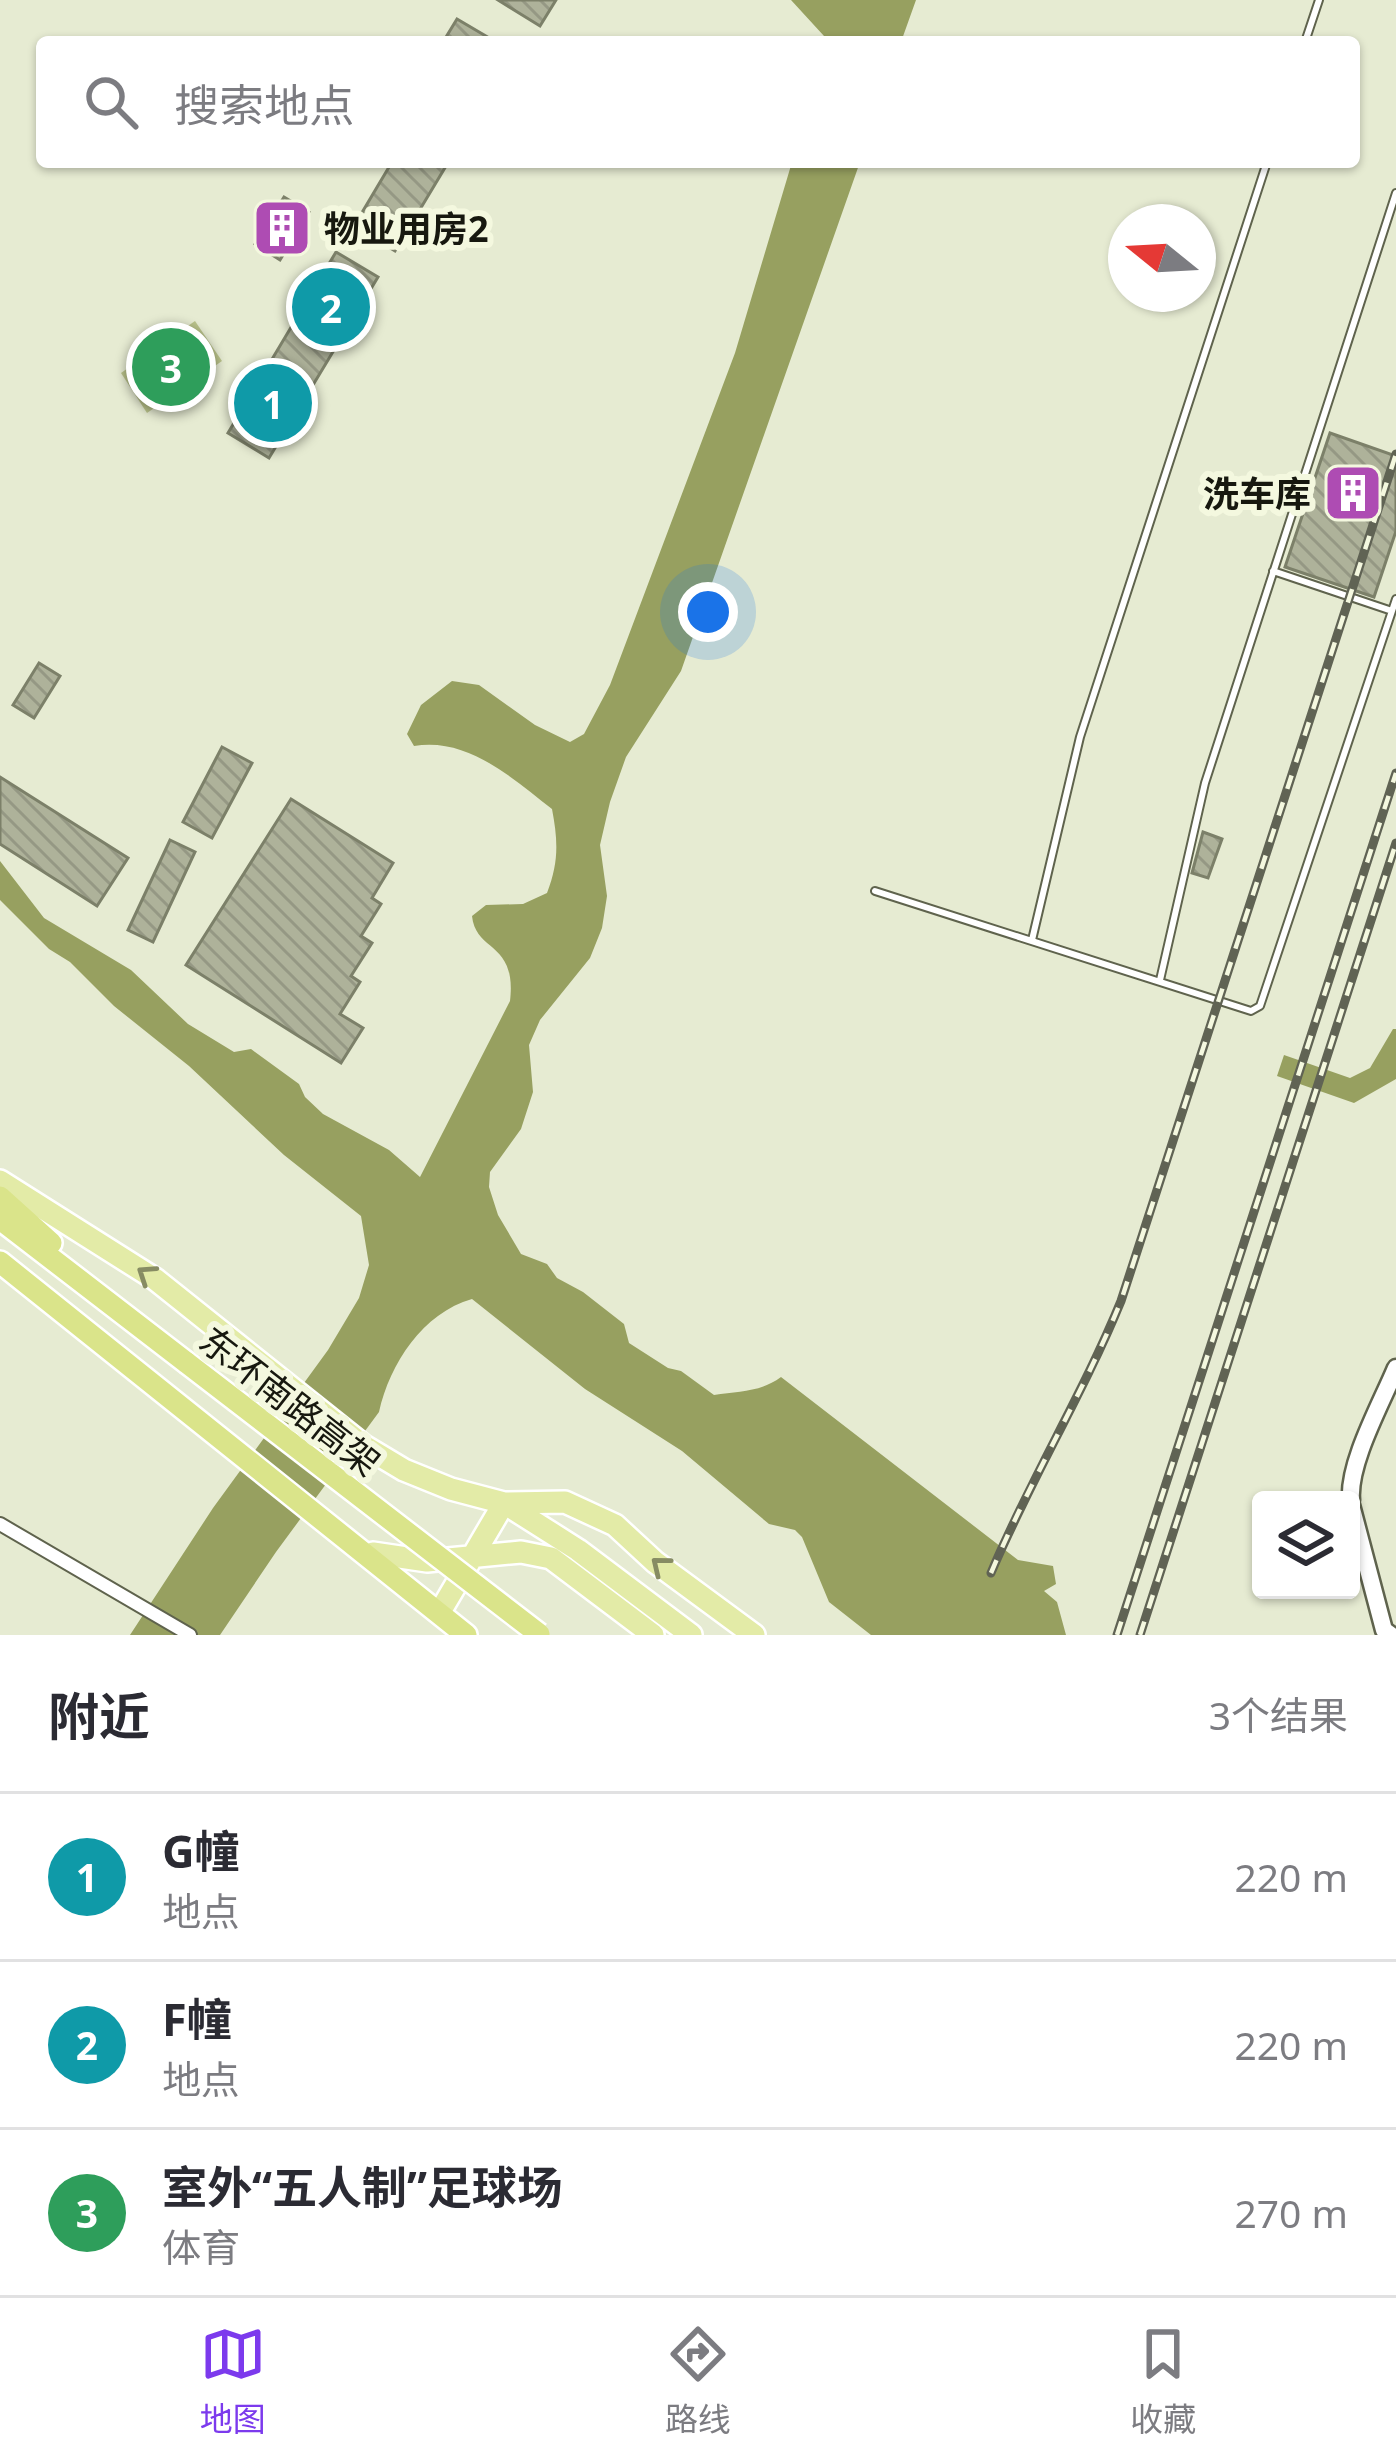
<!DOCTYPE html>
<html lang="zh">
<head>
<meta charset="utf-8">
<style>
  :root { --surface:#fff; --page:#f2f2f3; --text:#2b2b33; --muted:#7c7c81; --line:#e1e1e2; --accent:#7c3aed }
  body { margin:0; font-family:"Noto Sans","Noto Sans SC",sans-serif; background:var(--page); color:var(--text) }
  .controls { position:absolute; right:36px; bottom:36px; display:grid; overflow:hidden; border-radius:12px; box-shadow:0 3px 9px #0004 }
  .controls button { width:108px; height:108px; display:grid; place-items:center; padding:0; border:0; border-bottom:3px solid var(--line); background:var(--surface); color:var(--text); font:60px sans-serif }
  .compass { position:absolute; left:1108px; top:204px; width:108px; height:108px; border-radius:50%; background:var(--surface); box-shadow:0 3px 9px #0004; rotate:288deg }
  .you { position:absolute; left:708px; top:612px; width:42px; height:42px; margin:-30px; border:9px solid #fff; border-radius:50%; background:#1a73e8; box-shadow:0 0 0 18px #1a73e833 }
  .badge { display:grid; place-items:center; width:78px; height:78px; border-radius:50%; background:var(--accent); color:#fff; font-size:39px; font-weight:700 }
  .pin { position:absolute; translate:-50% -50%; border:6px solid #fff; box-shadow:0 3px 12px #0006 }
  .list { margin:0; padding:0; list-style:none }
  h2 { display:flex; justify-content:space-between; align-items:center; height:156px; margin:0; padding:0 48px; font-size:51px }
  h2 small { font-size:39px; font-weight:400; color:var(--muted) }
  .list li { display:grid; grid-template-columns:78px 1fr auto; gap:36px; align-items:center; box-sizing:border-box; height:168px; padding:0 48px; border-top:3px solid var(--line) }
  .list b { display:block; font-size:45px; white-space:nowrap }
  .list p { margin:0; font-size:39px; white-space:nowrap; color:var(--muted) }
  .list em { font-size:39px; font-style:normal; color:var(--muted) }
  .icon { flex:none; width:66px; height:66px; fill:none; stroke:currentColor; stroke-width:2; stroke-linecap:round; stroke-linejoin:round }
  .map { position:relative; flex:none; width:1396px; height:1635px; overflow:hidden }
  .search { position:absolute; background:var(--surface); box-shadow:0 3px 9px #0004; left:36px; right:36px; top:36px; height:132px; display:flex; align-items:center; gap:30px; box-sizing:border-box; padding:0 42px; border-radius:12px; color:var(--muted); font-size:45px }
  .sheet { height:660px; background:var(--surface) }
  nav { display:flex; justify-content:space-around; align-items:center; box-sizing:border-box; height:168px; border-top:3px solid var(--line); background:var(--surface); font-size:33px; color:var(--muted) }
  nav a { display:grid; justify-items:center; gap:6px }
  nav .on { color:var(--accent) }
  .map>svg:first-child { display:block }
</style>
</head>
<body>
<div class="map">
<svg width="1396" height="1635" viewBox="0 0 1396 1635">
  <defs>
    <pattern id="building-back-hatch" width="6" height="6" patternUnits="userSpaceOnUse" patternTransform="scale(3)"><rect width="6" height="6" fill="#aeb29a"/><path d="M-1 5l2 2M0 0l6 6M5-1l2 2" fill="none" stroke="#959884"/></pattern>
  </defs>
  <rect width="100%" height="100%" fill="#e6ebd2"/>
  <path fill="#bac38b" d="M195,321l27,40 -75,52 -26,-40z"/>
  <path fill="#97a060" d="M791,0h125l-15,42h-77v-6z
    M792,162h68l-179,509 -55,86 -16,45 -10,43 7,51 -5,32 -12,30 -50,62 -11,25 4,47 -12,37 -31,43 -1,15 9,28 23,39 26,10 10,14 26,14 41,32 5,19 39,25 13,3 33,24c25,-4 47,-3 67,-18l237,183 35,6 3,18 -12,7 13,11 9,33h-195l-42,-33 -27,-65 -7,-7 -26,-6 -87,-73 -97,-62 -113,-90c-49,14 -82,64 -93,113l-103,140 -56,83h-90l83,-127 115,-158 31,-52 10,-33 -8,-49 -77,-61 -95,-89 -75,-60 -44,-44 -21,-13 -49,-49v-39l44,57 87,52 57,54 46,28 17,-3 48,35 6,13 18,17 66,36 31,27 90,-176c7,-60 -34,-48 -38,-85l14,-11 37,-1 24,-11c12,-31 11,-52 5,-84 -40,-31 -84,-72 -138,-63l-7,-12 14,-29 31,-24 27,4 56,40 35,17 14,-8 26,-49 125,-332z
    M1393,1029h3v50l-42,24 -77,-27 7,-21 66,23 20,-10z"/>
  <path fill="url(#building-back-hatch)" stroke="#7c8069" stroke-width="3" d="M498,0h58l-16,26z
    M457,19l39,23h-53z
    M392,162h47l7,4 -51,85 -41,-25z
    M284,197l25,15 -29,48 -25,-16z
    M336,252l42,25 -109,181 -41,-25z
    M1330,433l66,23v75l-22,66 -89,-30z
    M39,663l21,13 -26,42 -21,-13z
    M222,747l30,16 -40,75 -29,-16z
    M0,777l128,81 -31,48 -97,-62z
    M291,799l102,64 -21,35 9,6 -20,32 11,7 -21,33 9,6 -20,32 23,14 -22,35 -155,-98z
    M1203,832l19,7 -14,39 -16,-5z
    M170,840l25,12 -42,90 -25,-12z"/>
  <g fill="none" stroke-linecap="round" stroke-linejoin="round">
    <defs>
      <path id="service" d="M1305,42l14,-42
        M1273,571l119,40
        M875,891l376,120 9,-5 136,-407
        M1032,940l48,-203 187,-575
        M1160,980l45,-197 191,-590"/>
      <path id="minor" d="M0,1524l190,111"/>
      <path id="tertiary" d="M1351,1500c-3,-37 30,-96 45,-132
        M1351,1505l33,125 7,5"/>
      <path id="primary" d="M0,1181l155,98 209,167 40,24 47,19 53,14 61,-1 50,23 40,37 99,73
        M373,1553l54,8 94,-9 30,6 102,77
        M441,1610l63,-107 74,47 113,85"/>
      <path id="trunk" d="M0,1197l51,46
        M0,1219l187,144
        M0,1262l466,373"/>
    </defs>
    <use href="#service" stroke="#5f634d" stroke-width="10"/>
    <use href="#minor" stroke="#5f634d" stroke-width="16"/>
    <use href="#tertiary" stroke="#5f634d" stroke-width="21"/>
    <use href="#primary" stroke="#fff" stroke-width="26"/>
    <use href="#trunk" stroke="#fff" stroke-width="26"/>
    <use href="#service" stroke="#fff" stroke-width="6"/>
    <use href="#minor" stroke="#fff" stroke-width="12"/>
    <use href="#tertiary" stroke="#fff" stroke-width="16"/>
    <use href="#primary" stroke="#e3eba7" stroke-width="21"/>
    <use href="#trunk" stroke="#dae48a" stroke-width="21"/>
    <defs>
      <path id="rail" d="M991,1573c39,-93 92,-179 130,-272l275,-847
        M1117,1635l279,-862
        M1140,1635l256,-792"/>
    </defs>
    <use href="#rail" stroke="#606354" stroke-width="9"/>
    <use href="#rail" stroke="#f4f8df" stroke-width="4.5" stroke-dasharray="14" stroke-linecap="butt"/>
    <defs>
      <path id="trunk-bridge" d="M187,1363l352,271"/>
    </defs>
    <use href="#trunk-bridge" stroke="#fff" stroke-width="26" stroke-linecap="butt"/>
    <use href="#trunk-bridge" stroke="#dae48a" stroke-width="21"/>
  </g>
  <defs><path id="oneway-chevron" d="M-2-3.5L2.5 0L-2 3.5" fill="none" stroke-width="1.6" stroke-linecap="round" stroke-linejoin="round" transform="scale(3)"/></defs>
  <g stroke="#878c63">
    <use href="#oneway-chevron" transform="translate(146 1274) rotate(-146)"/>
    <use href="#oneway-chevron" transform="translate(660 1565) rotate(-141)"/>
  </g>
  <defs>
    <symbol id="building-square" viewBox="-11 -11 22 22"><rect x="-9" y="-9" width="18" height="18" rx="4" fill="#ae4cb3" stroke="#f4f8df"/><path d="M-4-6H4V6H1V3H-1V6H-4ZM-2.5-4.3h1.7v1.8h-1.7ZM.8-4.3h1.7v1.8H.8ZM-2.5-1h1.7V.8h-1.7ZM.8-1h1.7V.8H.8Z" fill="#fff"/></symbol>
  </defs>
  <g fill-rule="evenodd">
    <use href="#building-square" x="249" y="195" width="66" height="66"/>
    <use href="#building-square" x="1320" y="460" width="66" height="66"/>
  </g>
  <g text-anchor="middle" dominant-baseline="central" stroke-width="12" stroke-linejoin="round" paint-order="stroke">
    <g font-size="36" font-weight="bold" fill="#17180f" stroke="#f4f8df" text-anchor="start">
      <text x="324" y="228">物业用房2</text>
      <text x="1311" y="493" text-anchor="end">洗车库</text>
    </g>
    <g font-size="36" fill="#17180f" stroke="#f4f8df">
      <text transform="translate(290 1401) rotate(38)">东环南路高架</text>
    </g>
  </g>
</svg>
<div class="controls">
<button><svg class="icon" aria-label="layers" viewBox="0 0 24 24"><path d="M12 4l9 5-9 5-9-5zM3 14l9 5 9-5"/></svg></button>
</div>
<svg class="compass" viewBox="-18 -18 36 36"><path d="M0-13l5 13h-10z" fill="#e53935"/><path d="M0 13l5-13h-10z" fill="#7c7c81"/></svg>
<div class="you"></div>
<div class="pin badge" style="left:273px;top:403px;background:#0f9aa8">1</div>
<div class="pin badge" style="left:331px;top:307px;background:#0f9aa8">2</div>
<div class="pin badge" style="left:171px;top:367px;background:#2e9e5b">3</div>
<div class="search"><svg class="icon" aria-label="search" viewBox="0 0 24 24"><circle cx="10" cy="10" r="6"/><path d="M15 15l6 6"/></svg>搜索地点</div>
</div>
<section class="sheet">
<h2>附近<small>3个结果</small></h2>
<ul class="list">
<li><span class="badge" style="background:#0f9aa8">1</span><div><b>G幢</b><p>地点</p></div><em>220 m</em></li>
<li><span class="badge" style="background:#0f9aa8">2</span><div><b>F幢</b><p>地点</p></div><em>220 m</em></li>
<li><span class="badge" style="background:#2e9e5b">3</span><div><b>室外“五人制”足球场</b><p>体育</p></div><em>270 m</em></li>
</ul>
</section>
<nav>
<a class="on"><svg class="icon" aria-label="map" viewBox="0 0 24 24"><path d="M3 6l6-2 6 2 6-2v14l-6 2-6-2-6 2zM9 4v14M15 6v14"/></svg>地图</a>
<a><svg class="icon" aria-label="directions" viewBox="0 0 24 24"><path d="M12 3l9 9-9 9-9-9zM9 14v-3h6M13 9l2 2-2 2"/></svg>路线</a>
<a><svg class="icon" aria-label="saved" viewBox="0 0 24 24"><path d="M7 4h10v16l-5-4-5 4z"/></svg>收藏</a>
</nav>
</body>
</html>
